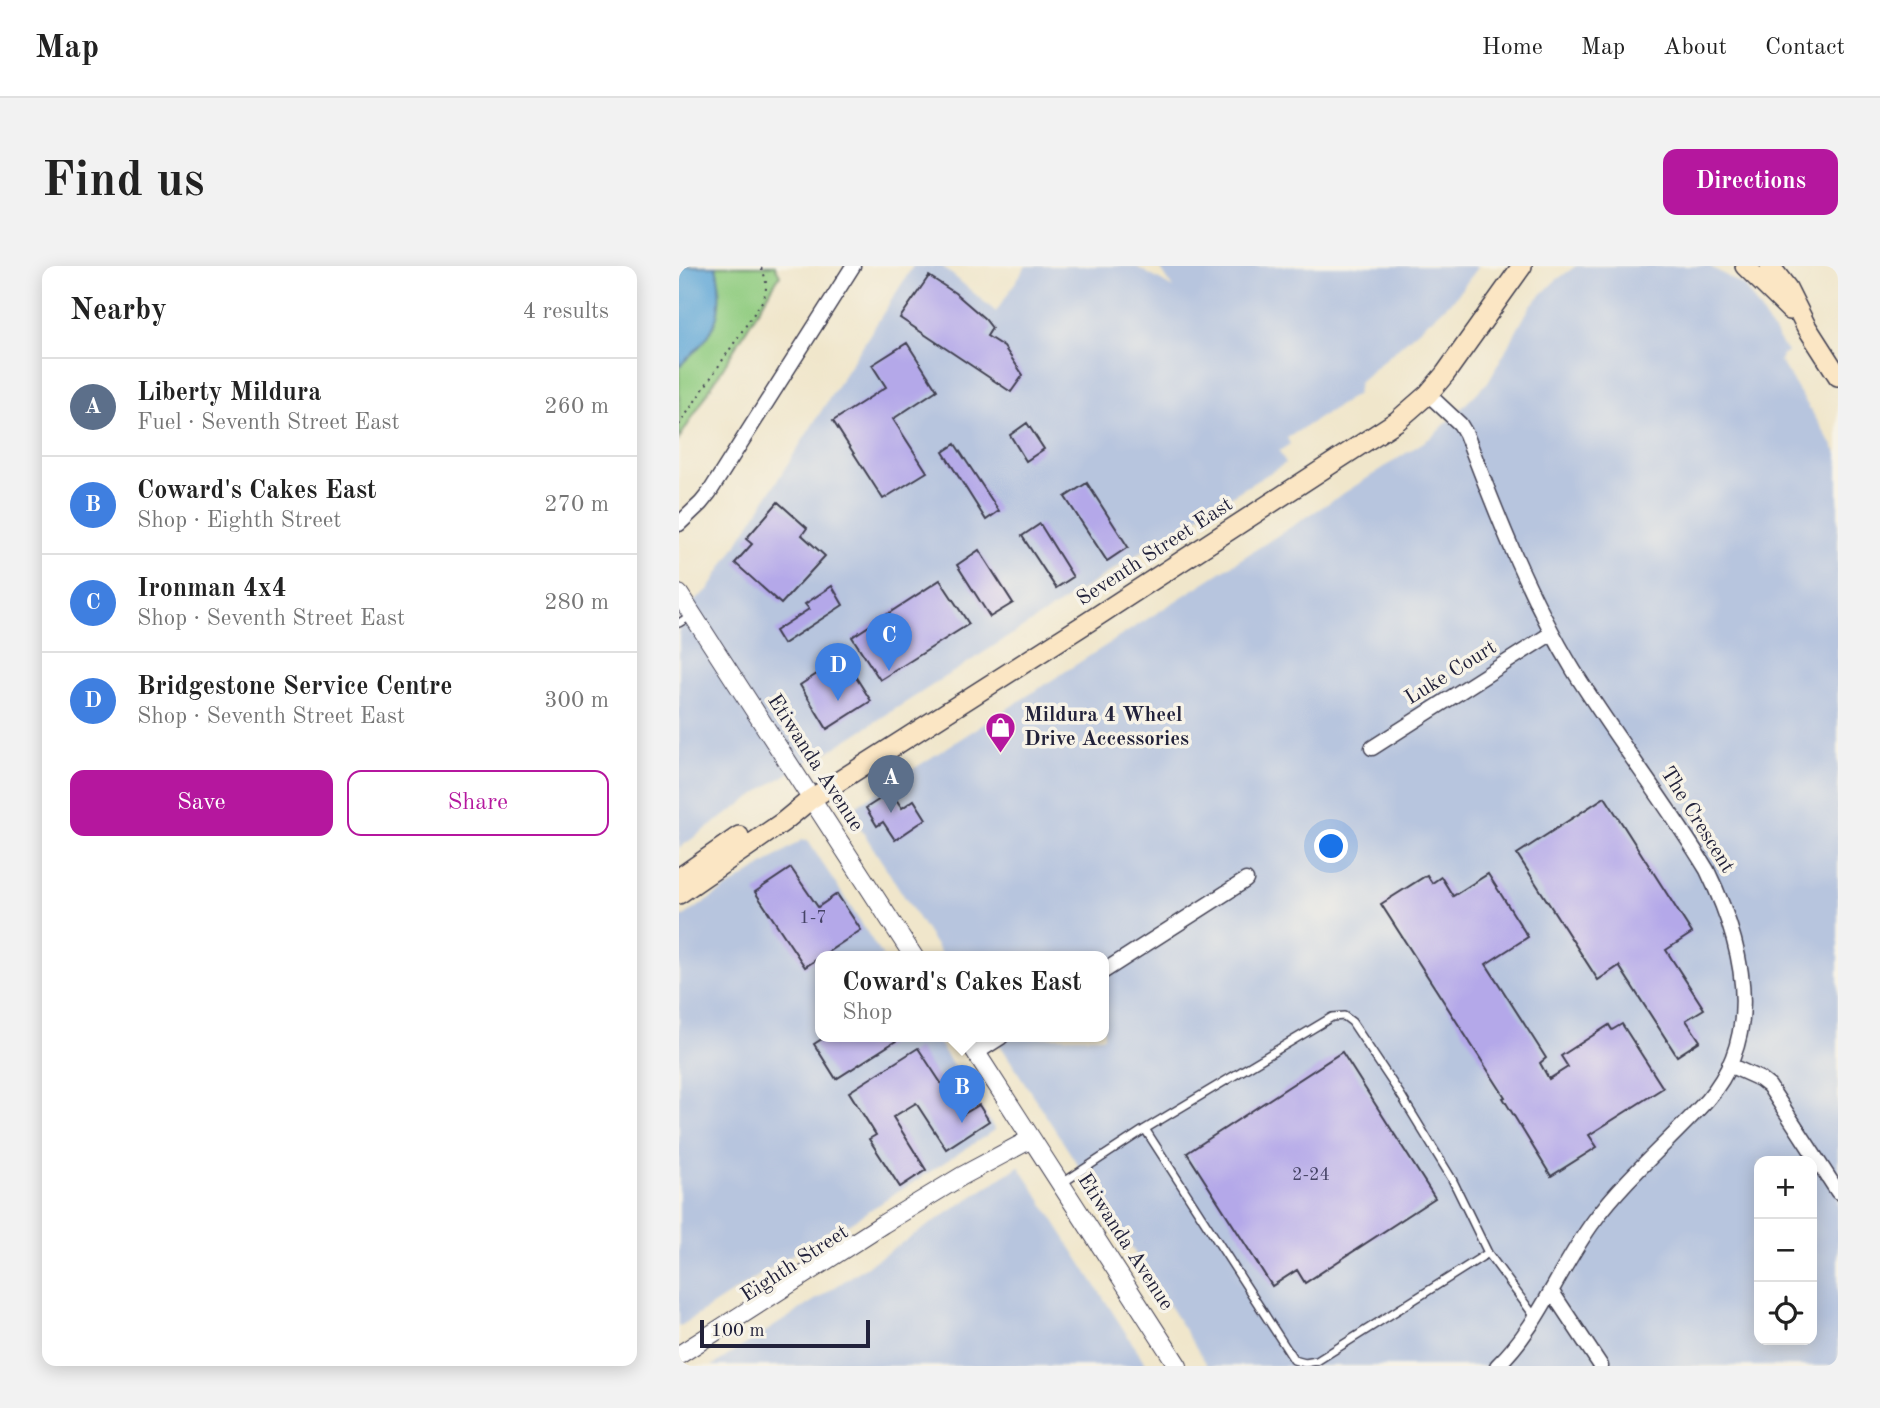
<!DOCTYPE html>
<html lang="en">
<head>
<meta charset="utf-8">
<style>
  :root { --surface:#fff; --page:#f2f2f2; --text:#222; --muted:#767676; --line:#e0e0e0; --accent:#b5179e }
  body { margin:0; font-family:"Old Standard TT",serif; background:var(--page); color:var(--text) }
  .controls { position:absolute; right:21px; bottom:21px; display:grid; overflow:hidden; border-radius:14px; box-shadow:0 4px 18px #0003 }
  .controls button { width:63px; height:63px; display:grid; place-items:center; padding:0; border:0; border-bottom:2px solid var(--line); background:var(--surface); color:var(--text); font:35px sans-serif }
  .scale { position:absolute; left:21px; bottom:18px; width:170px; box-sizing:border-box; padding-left:7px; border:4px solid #22223b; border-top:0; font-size:19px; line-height:24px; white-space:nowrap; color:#22223b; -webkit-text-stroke:5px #f7f3e8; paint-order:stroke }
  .you { position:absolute; left:653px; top:581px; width:24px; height:24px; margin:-18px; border:5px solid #fff; border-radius:50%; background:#1a73e8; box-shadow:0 0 0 10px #1a73e833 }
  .badge { display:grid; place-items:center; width:46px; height:46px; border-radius:50%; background:var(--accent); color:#fff; font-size:23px; font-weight:700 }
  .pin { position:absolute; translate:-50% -58px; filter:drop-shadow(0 2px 4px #0008) }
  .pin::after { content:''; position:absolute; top:37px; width:24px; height:21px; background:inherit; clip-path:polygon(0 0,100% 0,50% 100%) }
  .popup { position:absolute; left:136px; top:685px; width:294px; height:91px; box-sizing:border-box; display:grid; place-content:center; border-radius:14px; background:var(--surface); filter:drop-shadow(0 2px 5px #0005); font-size:23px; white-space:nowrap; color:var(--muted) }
  .popup b { font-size:26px; color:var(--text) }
  .popup::after { content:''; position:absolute; left:50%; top:100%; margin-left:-14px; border:14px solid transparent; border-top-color:var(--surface) }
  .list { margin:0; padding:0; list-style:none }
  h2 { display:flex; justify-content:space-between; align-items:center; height:91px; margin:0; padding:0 28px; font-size:30px }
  h2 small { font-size:23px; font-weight:400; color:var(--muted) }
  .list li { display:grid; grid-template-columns:46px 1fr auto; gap:21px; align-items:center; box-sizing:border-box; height:98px; padding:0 28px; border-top:2px solid var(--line) }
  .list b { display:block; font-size:26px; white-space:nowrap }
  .list p { margin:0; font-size:23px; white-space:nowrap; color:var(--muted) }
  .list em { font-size:23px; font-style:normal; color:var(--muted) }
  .actions { display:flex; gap:14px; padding:21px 28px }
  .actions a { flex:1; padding:16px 0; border:2px solid var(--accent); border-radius:14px; text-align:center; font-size:24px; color:var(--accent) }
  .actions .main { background:var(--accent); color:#fff }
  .icon { flex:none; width:38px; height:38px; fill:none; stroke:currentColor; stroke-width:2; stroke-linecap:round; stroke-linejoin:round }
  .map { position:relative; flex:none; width:1159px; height:1100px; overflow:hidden; border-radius:14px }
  header { display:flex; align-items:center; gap:42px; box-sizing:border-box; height:98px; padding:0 35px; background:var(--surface); border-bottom:2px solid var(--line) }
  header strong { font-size:33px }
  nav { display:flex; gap:38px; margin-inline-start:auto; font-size:24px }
  .intro { display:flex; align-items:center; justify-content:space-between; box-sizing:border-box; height:168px; padding:0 42px }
  h1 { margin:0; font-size:49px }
  .button { padding:18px 32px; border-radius:14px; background:var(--accent); color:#fff; font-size:24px; font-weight:700 }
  main { display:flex; gap:42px; padding:0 42px }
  aside { flex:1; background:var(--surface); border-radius:14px; box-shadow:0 4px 18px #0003 }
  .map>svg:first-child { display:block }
</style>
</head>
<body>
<header>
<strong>Map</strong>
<nav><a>Home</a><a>Map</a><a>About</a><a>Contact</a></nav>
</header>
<div class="intro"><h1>Find us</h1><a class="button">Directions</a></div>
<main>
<aside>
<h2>Nearby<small>4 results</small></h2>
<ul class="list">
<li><span class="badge" style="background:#5c6f8a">A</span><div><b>Liberty Mildura</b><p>Fuel · Seventh Street East</p></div><em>260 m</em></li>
<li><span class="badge" style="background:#3f7fe0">B</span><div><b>Coward's Cakes East</b><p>Shop · Eighth Street</p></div><em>270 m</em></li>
<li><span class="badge" style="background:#3f7fe0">C</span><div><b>Ironman 4x4</b><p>Shop · Seventh Street East</p></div><em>280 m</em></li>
<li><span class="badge" style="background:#3f7fe0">D</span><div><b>Bridgestone Service Centre</b><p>Shop · Seventh Street East</p></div><em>300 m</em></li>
</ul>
<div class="actions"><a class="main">Save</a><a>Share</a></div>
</aside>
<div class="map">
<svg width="1159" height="1100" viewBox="0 0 1159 1100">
  <rect width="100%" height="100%" fill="#f7f3e8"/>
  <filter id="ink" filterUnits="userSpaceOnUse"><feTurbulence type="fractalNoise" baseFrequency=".0143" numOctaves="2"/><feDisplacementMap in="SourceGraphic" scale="14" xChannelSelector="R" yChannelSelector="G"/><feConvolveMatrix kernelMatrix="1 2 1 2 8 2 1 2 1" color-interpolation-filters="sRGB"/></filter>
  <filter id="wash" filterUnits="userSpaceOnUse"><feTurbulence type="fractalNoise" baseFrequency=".00686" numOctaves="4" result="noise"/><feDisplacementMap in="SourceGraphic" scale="28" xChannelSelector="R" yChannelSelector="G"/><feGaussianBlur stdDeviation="1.57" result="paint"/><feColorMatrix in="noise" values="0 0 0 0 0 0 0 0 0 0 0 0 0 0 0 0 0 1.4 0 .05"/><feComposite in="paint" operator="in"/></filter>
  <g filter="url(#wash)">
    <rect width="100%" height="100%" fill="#f0e6cb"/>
    <path fill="#b7c5de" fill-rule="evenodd" d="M234,0h29l54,46 30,-46h109l38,22 -14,-22h320l-24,32 -96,84 -2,12 -70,44 3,6 -11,7 7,12 -96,58 -370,236h-4l-47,28 -90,63v-234l29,-24z
      M897,0h133l35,20 43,66 -5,3 -2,6 58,93v912h-630l-213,-329h109v-80h-161l-91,-142 2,-8 579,-371 55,-54 43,-77 24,-24zM1080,895h53v179h-53z
      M123,574l6,1 75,116h-63v80h115l60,93 -147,94 -18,6 -151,97v-408z
      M340,900l128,200h-435l114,-73z"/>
    <path fill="#90cc80" stroke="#59775e" stroke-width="2" d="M0,0h96l5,9 -101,164z"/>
    <path fill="#61a7d7" stroke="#426489" stroke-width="2" d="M0,0h37c5,21 6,48 -6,67 -7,13 -22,23 -31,34z"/>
    <g id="blocks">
      <path fill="#b4a8e9" d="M250,10l26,17 30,26 7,9 -5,8 17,11 19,28 -12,17 -111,-74z
        M228,77l30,47 -44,29 34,53 -44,27 -50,-78 53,-34 -14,-22z
        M348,157l17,26 -18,12 -16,-26z
        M276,178l44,67 -13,9 -43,-68z
        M408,217l41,64 -21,14 -42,-64z
        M99,236l29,26 -5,7 23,21 -44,48 -46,-41 17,-19 -6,-5z
        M361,258l33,53 -17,11 -34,-52z
        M300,284l34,53 -23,14 -33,-52z
        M261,314l29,44 -89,56 -28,-43z
        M153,320l11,19 -60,39 -8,-13 34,-22 -4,-5z
        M164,391l28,44 -44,28 -27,-44z
        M212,526l11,16 12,-8 12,19 -31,21 -12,-18 -6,4 -11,-18z
        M926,531l87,136 -26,17 38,59 -18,11 14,21 -23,15 -58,-90 -21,14 -81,-126z
        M112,602l27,39 19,-13 24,36 -56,37 -50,-75z
        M809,608l40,63 -42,27 60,94 -6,5 9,16 19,-12 -7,-11 48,-31 3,5 10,-6 41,64 -74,47 8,12 -46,29 -48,-78 2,-1 -124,-193 46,-29 5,8 9,-6 12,19z
        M146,771h77l-66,42 -22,-35z
        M239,782l44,67 17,-10 10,16 -43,28 -30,-46 -23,14 33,53 -26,17 -31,-48 7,-4 -27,-43z
        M663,786l93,146 -130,85 -8,-13 -25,16 -85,-133z"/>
    </g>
  </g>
  <g filter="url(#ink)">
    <use href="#blocks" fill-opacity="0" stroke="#413f51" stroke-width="2"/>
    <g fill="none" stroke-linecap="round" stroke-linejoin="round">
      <defs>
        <path id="service" d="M0,357l13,-8
          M466,863l149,231 11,3 12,-2 171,-108
          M382,918l84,-55 187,-112 12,-1 8,6 50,75 50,82 36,74 47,64"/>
        <path id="minor" d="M749,128l32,30 6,10c31,81 63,163 108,237 42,68 92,131 133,199 35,72 59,162 0,230 -37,41 -80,76 -113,121 -35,47 -54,104 -97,145
          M0,258l22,-21 8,-10 144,-227
          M693,482l180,-115
          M425,705l142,-91
          M297,787l25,-16
          M1050,799l31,14 9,7 69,106
          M873,1026l49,74"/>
        <path id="tertiary" d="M0,328l235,363
          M287,771l212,329
          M0,1089l204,-131 79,-48 69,-37"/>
        <path id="secondary" d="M1066,0l45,44
          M1091,0l17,22 19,38 32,50
          M0,612l60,-42
          M0,628l104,-72 28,-23 271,-173 315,-205 31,-27 17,-20 77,-108"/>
      </defs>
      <use href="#service" stroke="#413f51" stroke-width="10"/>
      <use href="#minor" stroke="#413f51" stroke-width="17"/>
      <use href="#tertiary" stroke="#413f51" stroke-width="20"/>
      <use href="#secondary" stroke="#413f51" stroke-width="22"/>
      <path stroke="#413f51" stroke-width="2" stroke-dasharray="2 5" stroke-linecap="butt" d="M0,159l84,-125c5,-14 4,-21 -3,-34"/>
      <use href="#service" stroke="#fff" stroke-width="7"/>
      <use href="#minor" stroke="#fff" stroke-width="14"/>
      <use href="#tertiary" stroke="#fff" stroke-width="18"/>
      <use href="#secondary" stroke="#fbe6c4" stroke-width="19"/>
    </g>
  </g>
  <defs>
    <symbol id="shop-pin" viewBox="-11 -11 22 30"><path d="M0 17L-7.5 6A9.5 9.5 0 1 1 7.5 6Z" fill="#b5179e" stroke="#f7f3e8"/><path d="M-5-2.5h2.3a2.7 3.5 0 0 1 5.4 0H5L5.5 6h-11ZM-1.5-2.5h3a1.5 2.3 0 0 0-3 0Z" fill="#fff"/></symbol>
  </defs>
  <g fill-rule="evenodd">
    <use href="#shop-pin" x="304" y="444" width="35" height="47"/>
  </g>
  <g text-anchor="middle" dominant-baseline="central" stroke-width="7" stroke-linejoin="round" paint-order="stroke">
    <g font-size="18" fill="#464466">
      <text x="134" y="652">1-7</text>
      <text x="632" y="909">2-24</text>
    </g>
    <g font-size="21" fill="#22223b" stroke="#f7f3e8">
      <text transform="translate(476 286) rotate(-33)">Seventh Street East</text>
      <text transform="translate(772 407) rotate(-32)">Luke Court</text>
      <text transform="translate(136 497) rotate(57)">Etiwanda Avenue</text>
      <text transform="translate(1018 554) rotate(58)">The Crescent</text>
      <text transform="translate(446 976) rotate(57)">Etiwanda Avenue</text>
      <text transform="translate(116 998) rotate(-33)">Eighth Street</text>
    </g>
    <g font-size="21" font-weight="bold" fill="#22223b" stroke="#f7f3e8" text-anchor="start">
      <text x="345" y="449">Mildura 4 Wheel<tspan x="345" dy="24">Drive Accessories</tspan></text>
    </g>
  </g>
</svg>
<div class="controls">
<button>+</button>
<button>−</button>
<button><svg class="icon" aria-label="locate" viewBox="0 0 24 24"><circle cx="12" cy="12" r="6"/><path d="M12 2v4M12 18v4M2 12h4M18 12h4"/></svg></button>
</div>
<div class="scale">100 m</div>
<div class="you"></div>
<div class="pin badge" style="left:212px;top:547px;background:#5c6f8a">A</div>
<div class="pin badge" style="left:283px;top:857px;background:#3f7fe0">B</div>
<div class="popup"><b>Coward's Cakes East</b>Shop</div>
<div class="pin badge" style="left:210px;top:405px;background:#3f7fe0">C</div>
<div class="pin badge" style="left:159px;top:435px;background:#3f7fe0">D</div>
</div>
</main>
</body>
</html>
